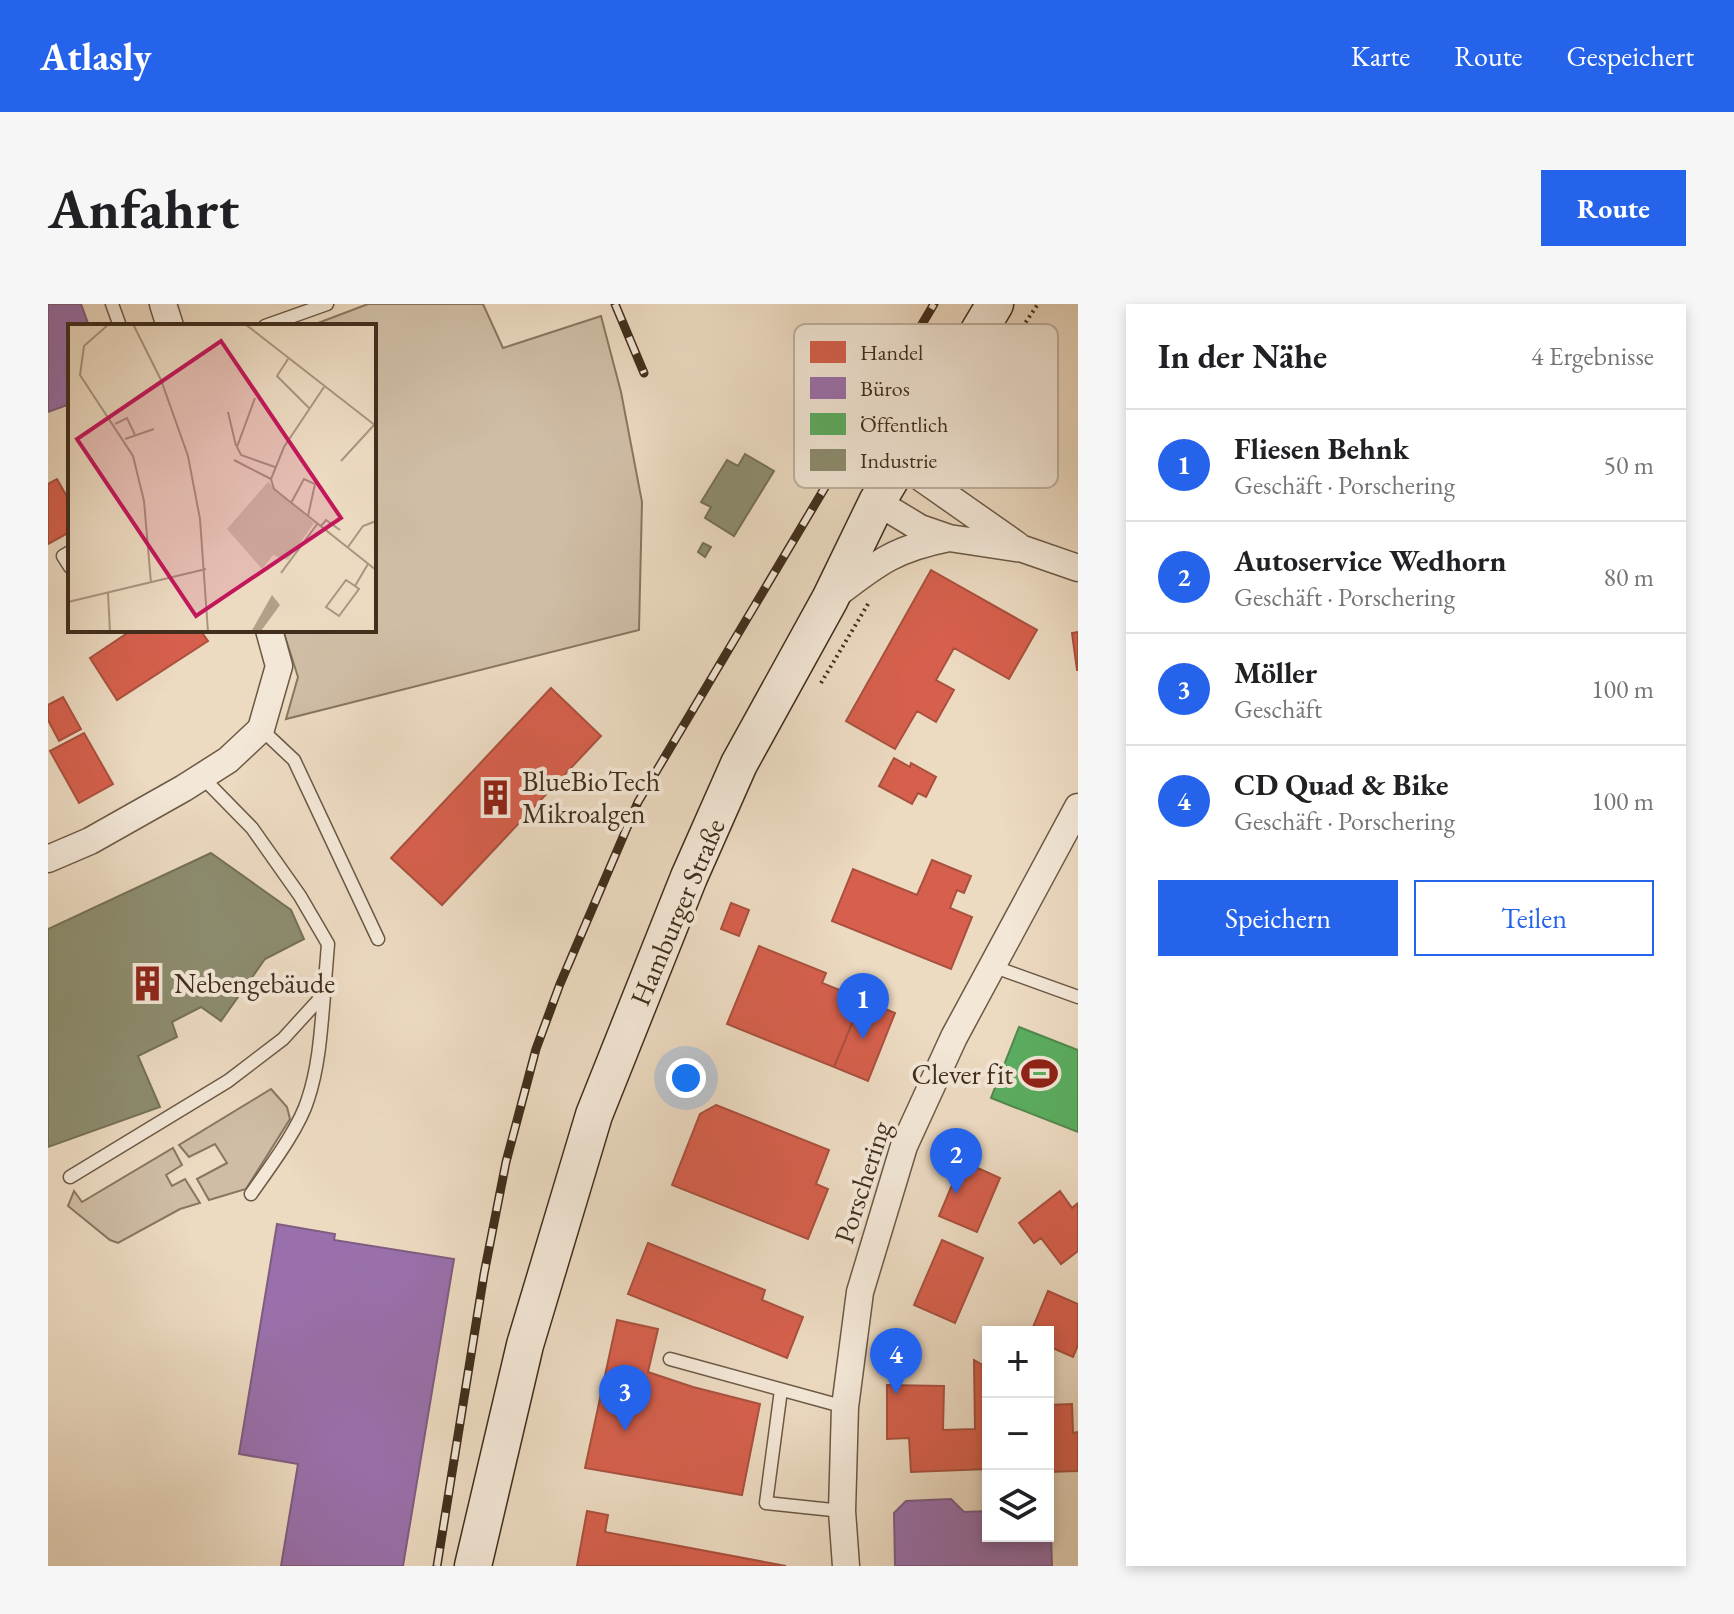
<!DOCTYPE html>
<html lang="de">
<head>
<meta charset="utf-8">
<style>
  :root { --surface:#fff; --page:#f6f6f6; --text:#202124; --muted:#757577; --line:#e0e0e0; --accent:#2563eb }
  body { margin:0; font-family:"EB Garamond",serif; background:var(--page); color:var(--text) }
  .controls { position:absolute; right:24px; bottom:24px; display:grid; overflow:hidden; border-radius:0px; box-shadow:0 4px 12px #0003 }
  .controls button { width:72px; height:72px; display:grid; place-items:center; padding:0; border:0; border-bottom:2px solid var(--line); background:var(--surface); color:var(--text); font:40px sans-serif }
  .you { position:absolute; left:638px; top:774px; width:28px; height:28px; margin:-20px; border:6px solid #fff; border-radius:50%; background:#1a73e8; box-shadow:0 0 0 12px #1a73e833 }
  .badge { display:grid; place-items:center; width:52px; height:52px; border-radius:50%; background:var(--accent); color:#fff; font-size:26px; font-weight:700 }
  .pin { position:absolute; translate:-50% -66px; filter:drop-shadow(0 2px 4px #0008) }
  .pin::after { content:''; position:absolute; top:42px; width:28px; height:24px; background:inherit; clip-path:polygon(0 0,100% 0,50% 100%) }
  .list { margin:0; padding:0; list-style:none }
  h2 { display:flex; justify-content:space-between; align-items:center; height:104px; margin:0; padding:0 32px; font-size:34px }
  h2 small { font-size:26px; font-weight:400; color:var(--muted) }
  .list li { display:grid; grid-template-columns:52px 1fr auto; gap:24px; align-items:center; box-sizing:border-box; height:112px; padding:0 32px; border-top:2px solid var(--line) }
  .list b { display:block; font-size:30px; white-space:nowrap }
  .list p { margin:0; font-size:26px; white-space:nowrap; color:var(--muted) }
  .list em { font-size:26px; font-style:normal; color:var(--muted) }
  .actions { display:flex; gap:16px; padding:24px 32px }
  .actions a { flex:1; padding:18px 0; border:2px solid var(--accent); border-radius:0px; text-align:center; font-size:28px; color:var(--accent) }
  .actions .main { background:var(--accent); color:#fff }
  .icon { flex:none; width:44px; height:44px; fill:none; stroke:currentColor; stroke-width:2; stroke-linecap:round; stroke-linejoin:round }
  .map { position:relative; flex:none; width:1030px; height:1262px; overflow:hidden; border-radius:0px }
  header { display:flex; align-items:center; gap:48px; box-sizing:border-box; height:112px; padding:0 40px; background:var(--accent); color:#fff }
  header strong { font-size:38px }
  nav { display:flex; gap:44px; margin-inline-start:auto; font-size:28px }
  .intro { display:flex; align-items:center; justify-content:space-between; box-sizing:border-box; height:192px; padding:0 48px }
  h1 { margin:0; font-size:56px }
  .button { padding:20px 36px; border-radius:0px; background:var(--accent); color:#fff; font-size:28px; font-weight:700 }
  main { display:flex; gap:48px; padding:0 48px }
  aside { flex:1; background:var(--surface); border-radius:0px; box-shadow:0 4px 12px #0003 }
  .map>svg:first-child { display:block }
</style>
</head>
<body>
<header>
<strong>Atlasly</strong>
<nav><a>Karte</a><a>Route</a><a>Gespeichert</a></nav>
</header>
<div class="intro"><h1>Anfahrt</h1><a class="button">Route</a></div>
<main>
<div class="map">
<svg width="1030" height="1262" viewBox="0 0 1030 1262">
  <rect width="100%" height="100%" fill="#ecdac1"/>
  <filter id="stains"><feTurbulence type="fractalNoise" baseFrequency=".0025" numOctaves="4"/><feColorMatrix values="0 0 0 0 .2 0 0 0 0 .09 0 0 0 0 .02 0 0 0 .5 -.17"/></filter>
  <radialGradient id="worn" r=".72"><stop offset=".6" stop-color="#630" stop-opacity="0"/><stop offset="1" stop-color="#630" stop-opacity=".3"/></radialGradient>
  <path fill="#cfbda5" stroke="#887660" stroke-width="2" d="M320,0h115l20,44 98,-32 20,76 21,110 -3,128 -353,89 12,-42 -15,-47h91v-304h-64z
    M223,785l16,18 3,12 -44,70 -37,11 -12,-21 30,-16 -12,-19 -26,13 -10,-12z
    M125,844l9,17 -16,10 6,11 13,-7 15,24 -20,6 -62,34 -8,-3 -42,-34 6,-15 8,11z"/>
  <path fill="#d6604d" stroke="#a9513e" stroke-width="2" d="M9,175l13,23v30l-22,12v-60z
    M883,266l106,60 -28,49 -55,-31 -18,32 18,10 -18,32 -19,-11 -22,38 -49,-28z
    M84,326h68l8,11 -91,59 -27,-42z
    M1030,328v38h-1l-5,-37z
    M503,384l50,48 -159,169 -51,-47z
    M15,393l18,32 -22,12 -11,-21v-15z
    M36,429l29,51 -34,19 -29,-52z
    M846,454l16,9 1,-4 25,14 -10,20 -8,-4 -6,11 -33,-18z
    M884,556l39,16 -7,17 -7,-3 -7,18 22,9 -21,52 -119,-48 21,-52 64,26z
    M683,599l18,7 -10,26 -18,-7z
    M711,642l67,27 -4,10 40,16 -28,68 -107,-43z
    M814,695l33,14 -27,68 -34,-14z
    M668,801l113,45 -13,34 12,5 -20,50 -136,-54 28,-71z
    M914,857l38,17 -23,54 -38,-16z
    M1012,887l12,17 6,-5v48l-17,13 -20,-26 -7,5 -15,-20z
    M894,936l41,18 -28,65 -41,-18z
    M600,939l117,47 -3,10 41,17 -16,41 -159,-64z
    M1000,987l30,13v41l-5,12 -25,-11v-14h-17z
    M569,1016l41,9 -10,43 45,15 67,17 -18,91 -157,-27z
    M926,1056l14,8v101l-77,3 -2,-34 -22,1v-54l57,1 -1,44 32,-1z
    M1024,1100l1,29 5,-1v39l-30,1v-67z
    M539,1207l21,4 -3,17 181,34h-209z"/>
  <path fill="#9970ab" stroke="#7f5c80" stroke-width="2" d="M0,0h33l8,22h-19v78l-22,8z
    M229,920l58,10 -1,6 120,19 -51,307h-122l17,-102 -59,-10z
    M903,1195l13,13 24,-1v25h60v-27h2l2,57h-157l-1,-53 12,-12z"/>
  <path fill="#5aae61" stroke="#52884c" stroke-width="2" d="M971,723l59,23v82l-87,-34z"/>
  <path fill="#8c8c6e" stroke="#767055" stroke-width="2" d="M697,150l29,17 -40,65 -29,-18 6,-11 -10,-5 26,-42 11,6z
    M655,239l8,4 -6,10 -7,-5z
    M163,549l80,57 13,29 -39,20 -44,62 -20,-14 -29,15 5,15 -39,19 22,51 -112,40v-218z"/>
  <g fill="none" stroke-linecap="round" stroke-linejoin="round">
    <defs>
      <path id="lane" d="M64,0l8,22
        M217,22l62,-22
        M22,248l-7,4 7,11
        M213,425l33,31 84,179
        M944,662l86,31
        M22,873l158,-96 55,-42 41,-45 4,-50 -28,-48 -48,-68 -50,-51
        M203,890c18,-26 48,-65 57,-95 11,-33 13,-69 16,-104
        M622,1055l175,48
        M733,1086l-15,113 76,8"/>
      <path id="street" d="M115,0l7,22
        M852,159l117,82
        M829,198l43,26 29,10 74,11 55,19
        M785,293c43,-33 60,-48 116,-59
        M0,555l42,-18 94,-53 44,-28 33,-31 18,-63 -10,-36
        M798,1262l-4,-55 3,-104 15,-115 44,-146 50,-109 124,-230"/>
      <path id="secondary" d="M425,1262l52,-221 69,-230 95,-238 50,-113 91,-165 47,-97 118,-198"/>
    </defs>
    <use href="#lane" stroke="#6c5945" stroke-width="15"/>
    <use href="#street" stroke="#6c5945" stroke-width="29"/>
    <use href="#secondary" stroke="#412e1c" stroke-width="39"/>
    <path stroke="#412e1c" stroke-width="4" stroke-dasharray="2 4" stroke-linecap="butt" d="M944,68l46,-68
      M904,165l4,-39
      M773,379l47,-79"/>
    <use href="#lane" stroke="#f3e7d7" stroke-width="12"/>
    <use href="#street" stroke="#f3e7d7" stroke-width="26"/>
    <use href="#secondary" stroke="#f3e7d7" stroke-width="36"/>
    <defs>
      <path id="rail" d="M567,0l29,69
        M389,1262l47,-292 22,-112 30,-113 24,-65 78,-182 296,-498"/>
    </defs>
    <use href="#rail" stroke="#412e1c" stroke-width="9"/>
    <use href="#rail" stroke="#f3e7d7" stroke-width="6" stroke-dasharray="18" stroke-linecap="butt"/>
  </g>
  <defs>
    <symbol id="building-bare" viewBox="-9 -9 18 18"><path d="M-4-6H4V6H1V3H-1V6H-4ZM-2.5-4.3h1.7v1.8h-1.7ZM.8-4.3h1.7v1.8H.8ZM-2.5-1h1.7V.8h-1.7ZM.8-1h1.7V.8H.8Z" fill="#8f2418" stroke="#f3e7d7" stroke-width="2.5" paint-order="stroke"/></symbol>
    <symbol id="stadium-bare" viewBox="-9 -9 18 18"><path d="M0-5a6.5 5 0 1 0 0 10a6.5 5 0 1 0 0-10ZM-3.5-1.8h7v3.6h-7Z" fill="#8f2418" stroke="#f3e7d7" stroke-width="2.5" paint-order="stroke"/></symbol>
  </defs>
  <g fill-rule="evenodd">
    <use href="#building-bare" x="422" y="468" width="51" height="51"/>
    <use href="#building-bare" x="74" y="654" width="51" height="51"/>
    <use href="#stadium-bare" x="966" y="744" width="51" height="51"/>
  </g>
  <g text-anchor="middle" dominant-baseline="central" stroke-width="8" stroke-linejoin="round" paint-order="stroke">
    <g font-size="28" fill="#412e1c" stroke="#f3e7d7" text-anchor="start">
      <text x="474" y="477">BlueBioTech<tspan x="474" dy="32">Mikroalgen</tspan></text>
      <text x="126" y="679">Nebengebäude</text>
      <text x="965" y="770" text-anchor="end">Clever fit</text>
    </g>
    <g font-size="28" fill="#412e1c" stroke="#f3e7d7">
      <text transform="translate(629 608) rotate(-67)">Hamburger Straße</text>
      <text transform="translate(814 878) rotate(-72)">Porschering</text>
    </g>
  </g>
  <g transform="translate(20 20)">
    <rect width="308" height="308" fill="#ecdac1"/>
    <path d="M200,158l46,41 -26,37 -15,-5 -11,14 -35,-40z" fill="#cfbda5"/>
    <path d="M204,271l8,10 -19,26 -10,1z" fill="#b2a089"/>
    <path fill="none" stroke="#a8957f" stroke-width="2" d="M41,0l-25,22 -4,29 53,81 11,45 7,82M65,0l28,56 27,76 12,63 8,113M177,0l131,102M220,35l-11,17 32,32M256,63l-40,60 -13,32 3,10 102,81M187,74l-18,49 4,8 34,12M160,88l8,34M47,100l12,-6 8,17M57,115l29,-10M166,136l37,19M273,137l33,-36M223,179l13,-24 11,5 -7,32M253,202l5,-6 14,10M280,223l15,-21 13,-5M213,249l37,-50M287,262l-9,-6 -20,27 13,9 20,-27 -4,-3 13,-22M40,269l2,39M0,278l138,-33"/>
    <path fill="#c2185b" fill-opacity="0.15" stroke="#c2185b" stroke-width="4" d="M153,17l120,177 -145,98 -119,-177z"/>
    <rect width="308" height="308" fill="none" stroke="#412e1c" stroke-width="4"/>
  </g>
  <rect x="746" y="20" width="264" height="164" rx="12" fill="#f3e7d7" stroke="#beb09f" stroke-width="2"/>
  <rect x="762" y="37" width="36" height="22" fill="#d6604d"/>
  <rect x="762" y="73" width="36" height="22" fill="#9970ab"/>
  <rect x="762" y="109" width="36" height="22" fill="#5aae61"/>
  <rect x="762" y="145" width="36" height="22" fill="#8c8c6e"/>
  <g font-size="22" fill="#412e1c">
    <text x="812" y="56">Handel</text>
    <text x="812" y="92">Büros</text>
    <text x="812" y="128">Öffentlich</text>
    <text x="812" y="164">Industrie</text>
  </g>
  <rect width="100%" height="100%" filter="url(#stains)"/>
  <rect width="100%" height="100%" fill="url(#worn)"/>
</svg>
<div class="controls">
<button>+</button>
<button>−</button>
<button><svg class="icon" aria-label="layers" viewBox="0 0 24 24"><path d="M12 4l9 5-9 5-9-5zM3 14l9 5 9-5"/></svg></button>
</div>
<div class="you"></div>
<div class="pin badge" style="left:815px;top:735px">1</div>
<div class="pin badge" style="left:908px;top:890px">2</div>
<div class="pin badge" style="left:577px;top:1127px">3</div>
<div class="pin badge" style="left:848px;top:1090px">4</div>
</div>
<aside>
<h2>In der Nähe<small>4 Ergebnisse</small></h2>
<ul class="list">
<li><span class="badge">1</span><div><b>Fliesen Behnk</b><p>Geschäft · Porschering</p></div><em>50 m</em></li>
<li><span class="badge">2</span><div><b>Autoservice Wedhorn</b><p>Geschäft · Porschering</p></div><em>80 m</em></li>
<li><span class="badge">3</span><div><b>Möller</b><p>Geschäft</p></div><em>100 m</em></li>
<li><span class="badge">4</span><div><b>CD Quad &amp; Bike</b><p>Geschäft · Porschering</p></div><em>100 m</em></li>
</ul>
<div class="actions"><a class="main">Speichern</a><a>Teilen</a></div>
</aside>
</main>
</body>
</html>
